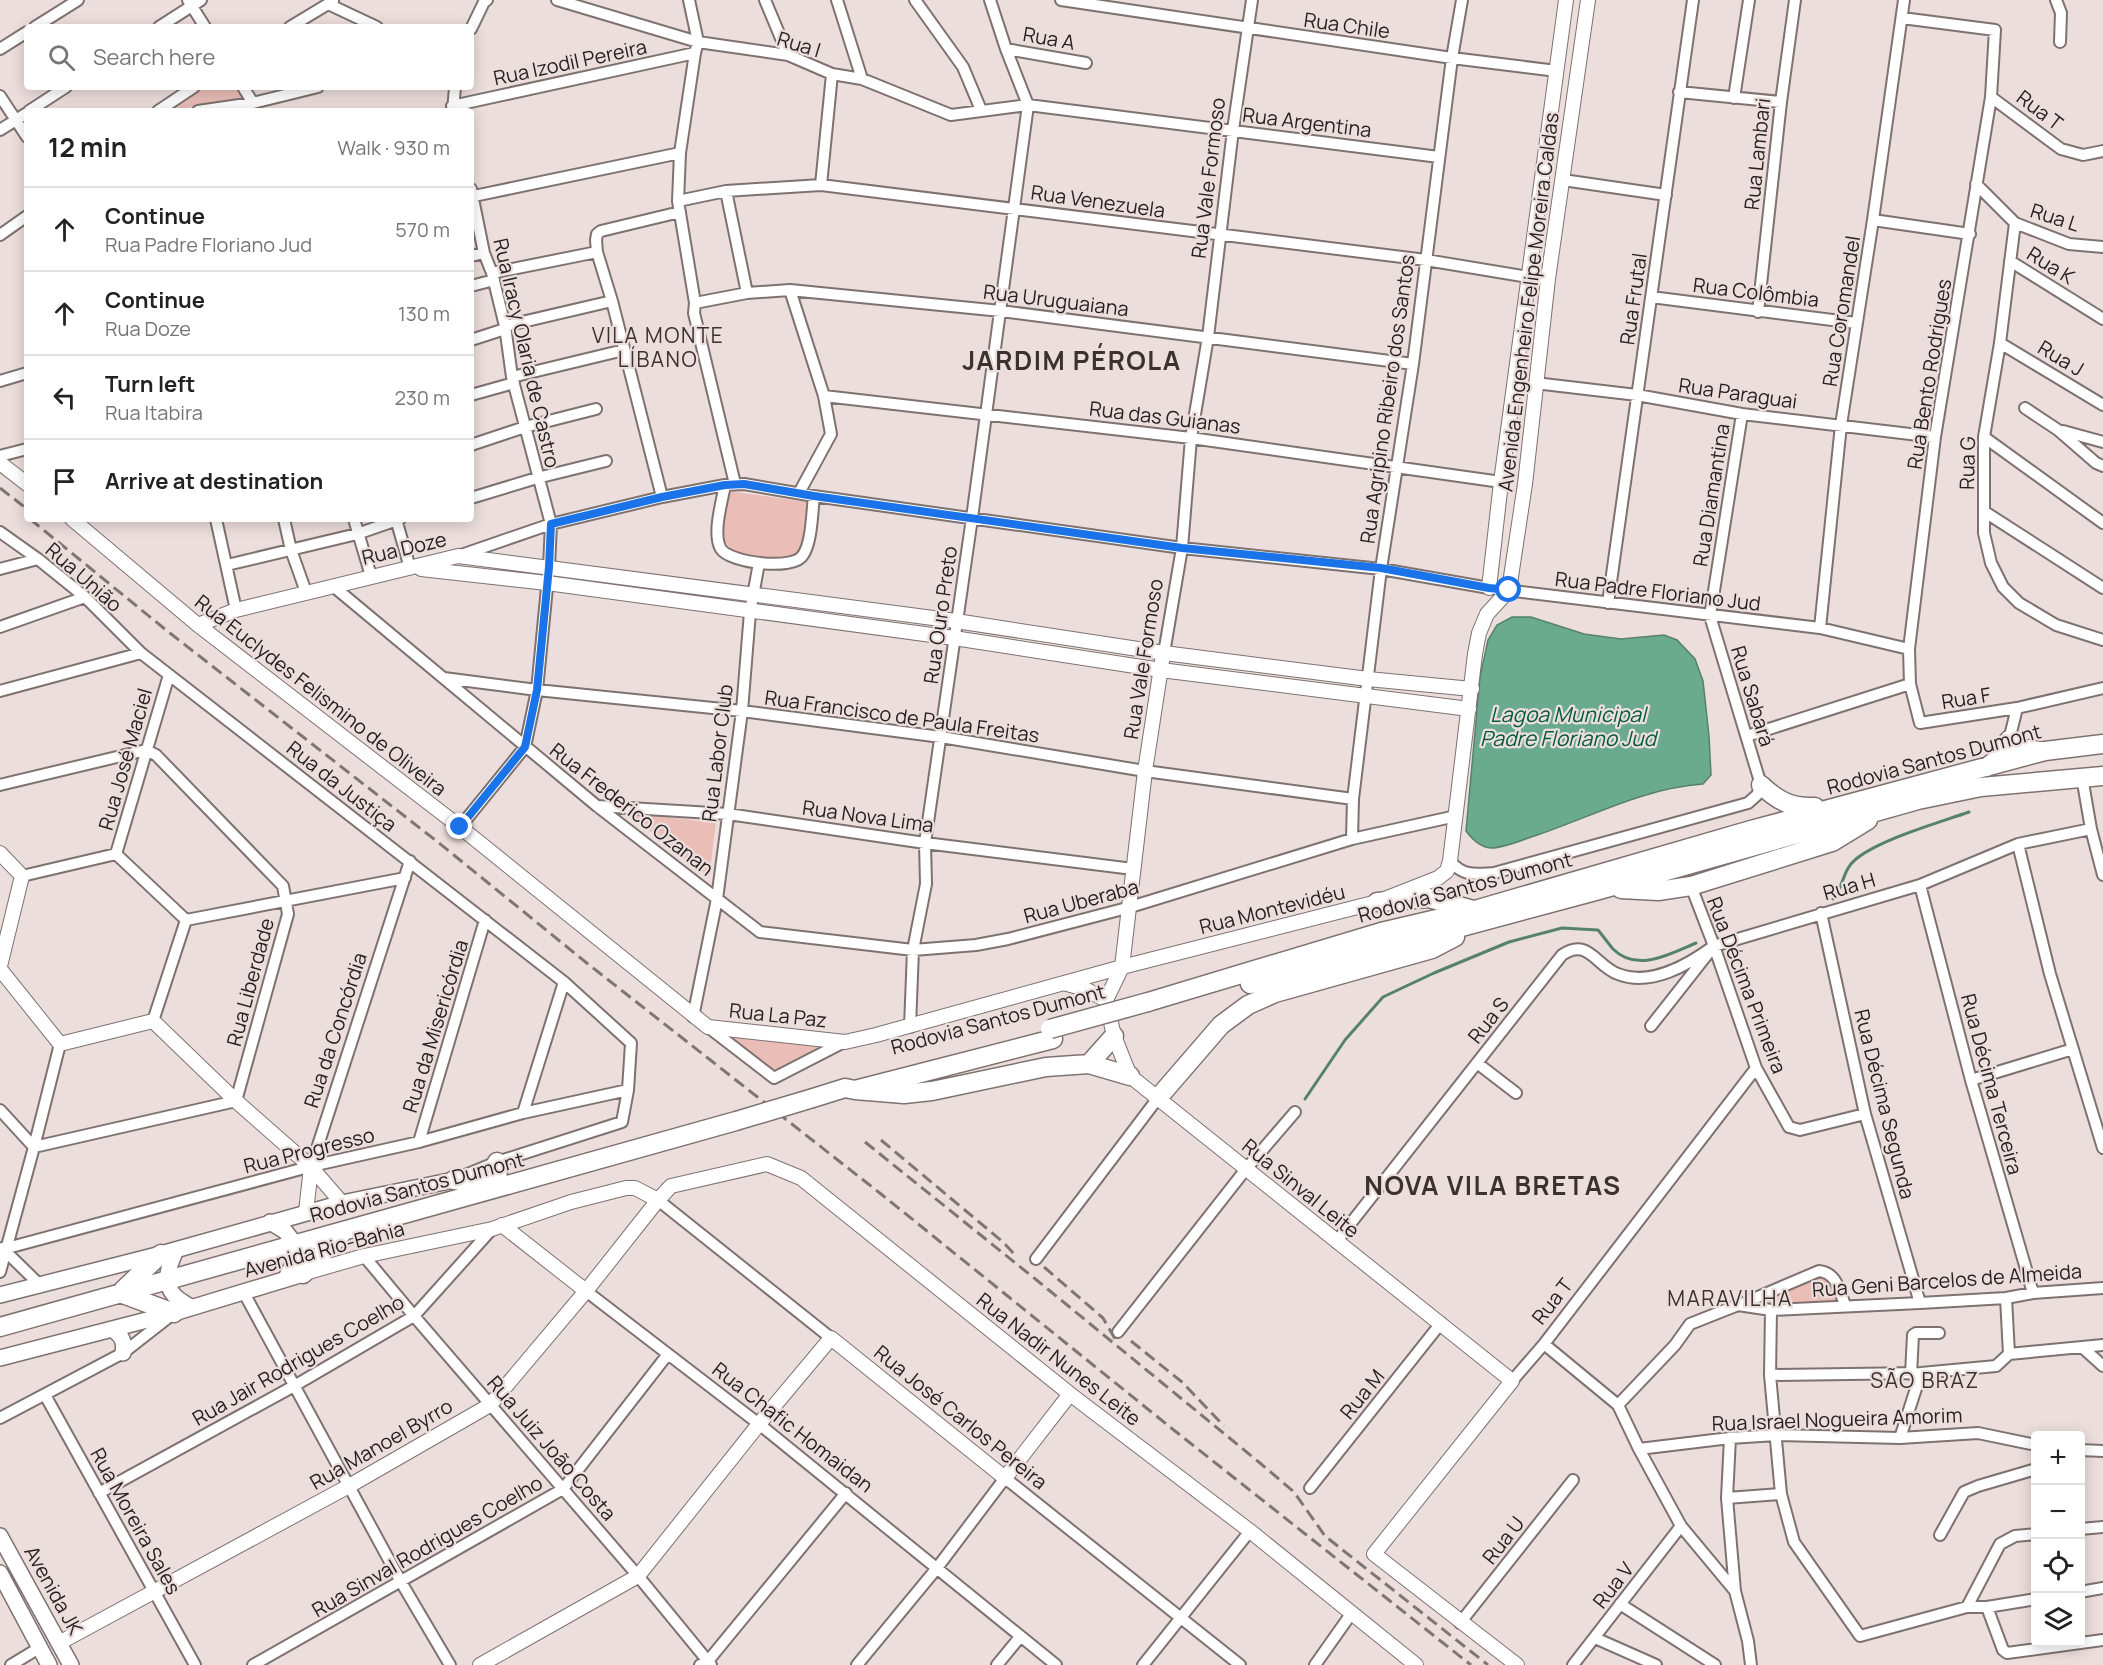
<!DOCTYPE html>
<html lang="en">
<head>
<meta charset="utf-8">
<style>
  :root { --surface:#fff; --page:#f2f2f2; --text:#222; --muted:#767676; --line:#e0e0e0 }
  body { margin:0; font-family:Manrope,sans-serif; background:var(--page); color:var(--text) }
  .controls { position:absolute; right:18px; bottom:18px; display:grid; overflow:hidden; border-radius:6px; box-shadow:0 3px 15px #0003 }
  .controls button { width:54px; height:54px; display:grid; place-items:center; padding:0; border:0; border-bottom:2px solid var(--line); background:var(--surface); color:var(--text); font:30px sans-serif }
  .stop { position:absolute; width:18px; height:18px; margin:-14px; border:4px solid #1a73e8; border-radius:50%; background:#fff }
  .stop.end { background:#1a73e8; border-color:#fff; box-shadow:0 2px 6px #0008 }
  .list { margin:0; padding:0; list-style:none }
  h2 { display:flex; justify-content:space-between; align-items:center; height:78px; margin:0; padding:0 24px; font-size:26px }
  h2 small { font-size:20px; font-weight:400; color:var(--muted) }
  .list li { display:grid; grid-template-columns:39px 1fr auto; gap:18px; align-items:center; box-sizing:border-box; height:84px; padding:0 24px; border-top:2px solid var(--line) }
  .list b { display:block; font-size:22px; white-space:nowrap }
  .list p { margin:0; font-size:20px; white-space:nowrap; color:var(--muted) }
  .list em { font-size:20px; font-style:normal; color:var(--muted) }
  .icon { flex:none; width:33px; height:33px; fill:none; stroke:currentColor; stroke-width:2; stroke-linecap:round; stroke-linejoin:round }
  .map { position:relative; flex:none; width:2103px; height:1665px; overflow:hidden }
  .search { position:absolute; background:var(--surface); box-shadow:0 3px 15px #0003; left:24px; top:24px; width:450px; height:66px; display:flex; align-items:center; gap:15px; box-sizing:border-box; padding:0 21px; border-radius:6px; color:var(--muted); font-size:22px }
  .panel { position:absolute; background:var(--surface); box-shadow:0 3px 15px #0003; left:24px; top:108px; width:450px; height:414px; border-radius:6px }
  .map>svg:first-child { display:block }
</style>
</head>
<body>
<div class="map">
<svg width="2103" height="1665" viewBox="0 0 2103 1665">
  <rect width="100%" height="100%" fill="#ecdedc"/>
  <path fill="#eabeb7" d="M202,87h38l6,10 -76,14z
    M728,491l79,11 -5,48 -13,9 -48,-5 -10,-5 -9,-11z
    M625,812l91,11 -7,54z
    M720,1032l114,12 -58,30z
    M1826,1273l16,29 -70,6 -29,-3z"/>
  <path fill="#6aaa8f" stroke="#56816e" stroke-width="1.5" d="M1512,617h19l53,17 37,5 43,-4 13,5 18,19 8,22 6,55 2,39 -8,9c-58,4 -108,31 -163,50 -13,4 -35,14 -48,14 -11,0 -20,-9 -26,-17l14,-154 8,-37 9,-15z"/>
  <g fill="none" stroke-linecap="round" stroke-linejoin="round">
    <path stroke="#56816e" stroke-width="3" d="M1833,899c11,-12 9,-29 23,-40 25,-20 82,-36 113,-47
      M1305,1099l40,-59 38,-43 51,-24 75,-31 53,-14 36,2c5,6 10,13 15,19 24,24 57,5 83,-6"/>
    <defs>
      <path id="street" d="M188,0l17,27
        M557,0l141,42 90,13 44,19 30,5 89,36 77,-10 411,52
        M689,0l9,42 -3,11 -15,100 -2,48 17,102 -1,10 41,171
        M765,0l23,55
        M837,0l25,79
        M915,0l48,67 18,43
        M1061,0l391,58 105,13
        M2056,0l5,13 -1,29
        M328,4l49,23
        M1902,18l93,12 -4,67 -56,340 -26,212 1,35 10,39 97,-15 86,-20
        M35,27l43,-27
        M159,27l42,-27
        M290,27l43,-26
        M471,29l13,-27 3,-2
        M0,49l27,-17
        M1006,49l80,14
        M243,87l10,16
        M1679,92l102,10
        M0,96l27,41
        M1991,97l70,52 22,6 20,-4
        M1734,98l15,-98
        M452,106l243,-53
        M29,111l37,-24
        M158,111l36,-24
        M198,111l55,-8 65,-16
        M453,111l2,-24
        M0,130l27,-17
        M1563,180l103,15
        M1976,184l39,39 54,21 34,3
        M821,185l11,-111
        M726,191l21,102
        M474,196l206,-43
        M678,201l48,-10 95,-6 605,75 102,17 20,2
        M1873,220l97,14
        M2015,223l-15,120 -16,94v96l7,30 12,24 16,16 37,22 47,15
        M0,235l27,-19
        M471,256l13,-3
        M2010,261l93,58
        M492,273l105,-21
        M471,286l23,-6
        M790,290l34,106 7,38 -32,59
        M1651,297l205,26
        M695,303l52,-10 43,-3 211,21 412,53
        M1758,312l23,-210 14,-102
        M505,326l107,-25
        M471,340l34,-11
        M2000,343l103,62
        M512,377l112,-27
        M0,381l27,-8
        M1535,383l102,12 105,19 193,23
        M471,395l43,-12
        M824,396l367,42 310,44
        M2025,408l33,22 38,33 7,3
        M2063,431l40,11
        M1984,437l119,86
        M471,445l54,-18 71,-18
        M0,456l27,-7
        M725,485c-3,16 -13,50 -4,64 9,14 73,22 82,6 9,-13 9,-43 11,-59
        M662,497l-50,-196 -15,-49 -1,-12 1,-6 4,-3 79,-19
        M471,498l66,-20 69,-17
        M1985,512l118,76
        M216,519l20,91
        M284,519l7,31 15,42
        M354,519l17,57
        M396,519l14,49
        M0,532l38,27 47,38 56,56
        M461,555l90,-31 111,-27 63,-12 19,-1 70,12 368,52 199,21 108,19 331,40 89,21
        M227,565l130,-31 43,-15
        M0,569l38,-10
        M333,586l264,220 163,126 153,18 63,-5 32,-6 119,-31 225,-69 104,-23
        M1608,603l85,-603
        M0,627l85,-30
        M1820,628l21,-203 32,-205 31,-220
        M1164,653l18,-105 9,-110 17,-101 25,-207 19,-130
        M444,678l93,12 205,21 199,26 204,34 208,28
        M0,691l141,-38 423,329 67,61 -3,47 -6,32 -125,40 -39,16
        M1747,736l163,-52
        M2009,740l8,-32
        M2082,777l9,52 12,46
        M0,785l146,-35 10,5 127,131 5,28 -52,187 -202,46 -34,-37
        M597,806l131,8 197,29 208,26
        M460,827l65,-80 12,-57 12,-123 2,-43 -39,-147 -7,-51 -13,-53 -8,-20 -13,-64
        M1352,839l1,-40 28,-230 32,-205 39,-306 10,-58
        M2018,844l32,130 53,174
        M116,854l53,-179
        M1450,861c14,16 25,13 44,12l254,-70 9,-8 4,-10 -51,-169 32,-202
        M22,876l94,-22 70,66 -33,101
        M1920,885l51,195 62,213
        M1691,886l23,60 42,122 33,59 11,3 65,-16
        M1821,913l44,201 55,189
        M186,920l219,-42
        M693,1017l24,-118 25,-188 8,-99 9,-49
        M1651,1026l63,-80 206,-61 98,-41 73,-15
        M708,1027l66,51 70,-36
        M910,1027l3,-77 13,-66 -1,-41 47,-325 56,-413 -22,-56 -16,-49
        M1477,1063l39,30
        M1971,1080l102,-31
        M523,1113l41,-131
        M419,1142l66,-222
        M311,1167l99,-306
        M658,1200l173,138
        M1336,1242l226,-287c26,-18 34,11 56,19 33,13 70,-9 96,-28
        M2,1248l38,37
        M0,1250l316,-85 103,-23 104,-29 105,-23
        M364,1256l50,60 224,260 73,89
        M1036,1259l122,-161
        M0,1272l34,-125 26,-103
        M586,1291l173,133 297,241
        M244,1293l157,289 49,83
        M1739,1305l80,-34c18,2 20,19 26,34
        M1771,1310l-1,65 11,119 13,48 66,94 107,-29h20l49,-8
        M1118,1332l128,-163 49,-57
        M1544,1344l74,61 21,44 42,77 54,65
        M2083,1348l20,18
        M2009,1354l94,-9
        M1911,1374l2,-39 3,-2h23
        M1770,1375l151,-2 75,-7 13,-12 -3,-56
        M1512,1381l32,-37 212,-276
        M45,1395l150,270
        M1618,1405l57,-60 15,-21 48,-19 33,5 149,-7 86,-5 27,-5 70,-5
        M0,1418l123,-65 46,-36
        M1730,1438l-3,60 8,93 13,50 3,24
        M1900,1438l21,-65
        M1639,1449l91,-11 46,-3 124,3 78,-5 58,12
        M2080,1450l23,1
        M1310,1488l131,-165
        M99,1493l195,-107 120,-70 78,-87
        M1727,1498l54,-4
        M2080,1529l23,-2
        M1940,1535l24,-43 14,-6 58,-17
        M2080,1592l23,-4
        M1620,1604l95,61
        M1967,1607l33,-63 15,-8 21,-2
        M1987,1607l16,43 4,3 96,-13
        M1460,1623l113,-143
        M1595,1638l61,27
        M11,1665l28,-17
        M253,1665l310,-176 105,-135
        M700,1665l8,-4 138,-168
        M857,1665l80,-97 68,-90 235,187
        M997,1665l23,-28
        M1143,1665l107,-134
        M1315,1665l36,-51
        M1573,1665l108,-139"/>
      <path id="secondary" d="M0,463l27,21
        M72,519l126,106 262,202 248,200 137,15 31,-7 246,-68 255,-65 61,-24 9,-7 3,-10 25,-207 4,-21 8,-19 22,-24 16,-106 23,-205 40,-279
        M421,569l126,14 407,55 207,32 308,39
        M1489,588l12,-106 65,-482
        M198,625l38,-15 222,-54 498,65 208,32 204,26 104,10
        M0,853l22,23 -22,90
        M0,969l60,75 93,-23 83,80 75,66 31,36
        M1067,984l18,5 21,11
        M1106,1000l8,36 16,40 382,305 -138,173 143,111
        M1106,1000l16,-33 23,-196 17,-110
        M306,1212l5,-45
        M502,1225l84,66
        M305,1273l59,-17 128,-27 79,-27 55,-14h9l23,12
        M59,1643l290,-157 141,-81 96,-114 72,-91 13,-14 96,-22 34,14 269,216 180,137 166,134
        M480,1665l158,-89 121,-152 72,-86 174,140 65,-84"/>
      <path id="primary" d="M270,1222l15,9 10,13 -1,18 -8,16
        M176,1250c-6,13 -14,32 -2,45 4,5 11,8 16,12
        M0,1295l161,-41 181,-51 112,-23
        M112,1329c10,7 13,12 11,24
        M0,1358l174,-45 129,-39
        M0,1536l71,129
        M0,1573l49,92"/>
      <path id="highway" d="M1987,767l9,-7 13,-20 11,8 19,3
        M1761,785c17,16 30,23 54,22
        M1621,889l37,2 33,-5 141,-44 36,-22
        M1377,902l52,-4 44,12
        M1250,984l349,-94 319,-90 63,-13 122,-11
        M1148,1002l233,-70 94,-22 276,-80 294,-79 58,-7
        M1089,1064l25,-28
        M855,1090l49,4 28,-3 114,-24 43,-3 41,12
        M813,1098l32,-10 10,2 198,-51
        M1158,1098l63,-73 27,-20 27,-12 157,-44 23,-12
        M497,1162l1,22
        M454,1180l44,4
        M303,1274l41,-43
        M123,1290l38,-36
        M120,1293l54,20
        M0,1327l736,-206"/>
    </defs>
    <use href="#street" stroke="#7e7270" stroke-width="14"/>
    <use href="#secondary" stroke="#7e7270" stroke-width="16"/>
    <use href="#primary" stroke="#7e7270" stroke-width="18"/>
    <use href="#highway" stroke="#7e7270" stroke-width="21"/>
    <use href="#street" stroke="#fff" stroke-width="10"/>
    <use href="#secondary" stroke="#fff" stroke-width="14"/>
    <use href="#primary" stroke="#fff" stroke-width="15"/>
    <use href="#highway" stroke="#fff" stroke-width="18"/>
    <path stroke="#7f7674" stroke-width="3" stroke-dasharray="12 6" stroke-linecap="butt" d="M0,488l27,21
      M30,519l136,111 273,213 149,121 293,230 294,237 296,234
      M881,1140l122,102 14,15
      M865,1142l174,140 221,181 34,29 31,44 163,129
      M1044,1267l59,51 15,26
      M1131,1341l51,41 42,44"/>
    <defs>
      <path id="highway-bridge" d="M1050,1029l98,-27
        M736,1121l77,-23"/>
    </defs>
    <use href="#highway-bridge" stroke="#7e7270" stroke-width="21" stroke-linecap="butt"/>
    <use href="#highway-bridge" stroke="#fff" stroke-width="18"/>
  </g>
  <g fill="none" stroke-linecap="round" stroke-linejoin="round">
    <path stroke="#1a73e8" stroke-width="8" d="M460,827l65,-80 12,-57 12,-123 2,-43 111,-27 63,-12 19,-1 70,12 368,52 199,20 108,20 20,2"/>
  </g>
  <g text-anchor="middle" dominant-baseline="central" stroke-width="4.5" stroke-linejoin="round" paint-order="stroke">
    <g font-size="20" fill="#272221" stroke="#ecdedc">
      <text transform="translate(1347 25) rotate(8)">Rua Chile</text>
      <text transform="translate(1049 38) rotate(10)">Rua A</text>
      <text transform="translate(799 44) rotate(17)">Rua I</text>
      <text transform="translate(570 62) rotate(-12)">Rua Izodil Pereira</text>
      <text transform="translate(2040 110) rotate(37)">Rua T</text>
      <text transform="translate(1307 122) rotate(7)">Rua Argentina</text>
      <text transform="translate(1757 154) rotate(-84)">Rua Lambari</text>
      <text transform="translate(1208 178) rotate(-83)">Rua Vale Formoso</text>
      <text transform="translate(1098 201) rotate(8)">Rua Venezuela</text>
      <text transform="translate(2055 217) rotate(18)">Rua L</text>
      <text transform="translate(2051 265) rotate(32)">Rua K</text>
      <text transform="translate(1756 292) rotate(7)">Rua Colômbia</text>
      <text transform="translate(1633 299) rotate(-82)">Rua Frutal</text>
      <text transform="translate(1056 300) rotate(7)">Rua Uruguaiana</text>
      <text transform="translate(1528 302) rotate(-83)">Avenida Engenheiro Felipe Moreira Caldas</text>
      <text transform="translate(1841 311) rotate(-81)">Rua Coromandel</text>
      <text transform="translate(527 353) rotate(77)">Rua Iracy Olaria de Castro</text>
      <text transform="translate(2061 358) rotate(31)">Rua J</text>
      <text transform="translate(1929 374) rotate(-81)">Rua Bento Rodrigues</text>
      <text transform="translate(1738 393) rotate(8)">Rua Paraguai</text>
      <text transform="translate(1387 399) rotate(-82)">Rua Agripino Ribeiro dos Santos</text>
      <text transform="translate(1165 417) rotate(7)">Rua das Guianas</text>
      <text transform="translate(1967 463) rotate(-89)">Rua G</text>
      <text transform="translate(1711 495) rotate(-81)">Rua Diamantina</text>
      <text transform="translate(404 548) rotate(-13)">Rua Doze</text>
      <text transform="translate(84 577) rotate(41)">Rua União</text>
      <text transform="translate(1658 591) rotate(7)">Rua Padre Floriano Jud</text>
      <text transform="translate(940 615) rotate(-82)">Rua Ouro Preto</text>
      <text transform="translate(1143 659) rotate(-81)">Rua Vale Formoso</text>
      <text transform="translate(321 695) rotate(38)">Rua Euclydes Felismino de Oliveira</text>
      <text transform="translate(1753 696) rotate(73)">Rua Sabará</text>
      <text transform="translate(1966 698) rotate(-9)">Rua F</text>
      <text transform="translate(902 716) rotate(8)">Rua Francisco de Paula Freitas</text>
      <text transform="translate(717 753) rotate(-83)">Rua Labor Club</text>
      <text transform="translate(125 759) rotate(-74)">Rua José Maciel</text>
      <text transform="translate(1934 759) rotate(-15)">Rodovia Santos Dumont</text>
      <text transform="translate(342 786) rotate(38)">Rua da Justiça</text>
      <text transform="translate(632 809) rotate(38)">Rua Frederico Ozanan</text>
      <text transform="translate(868 816) rotate(8)">Rua Nova Lima</text>
      <text transform="translate(1849 886) rotate(-16)">Rua H</text>
      <text transform="translate(1465 887) rotate(-15)">Rodovia Santos Dumont</text>
      <text transform="translate(1081 901) rotate(-15)">Rua Uberaba</text>
      <text transform="translate(1272 909) rotate(-14)">Rua Montevidéu</text>
      <text transform="translate(250 982) rotate(-75)">Rua Liberdade</text>
      <text transform="translate(1747 985) rotate(69)">Rua Décima Primeira</text>
      <text transform="translate(778 1015) rotate(6)">Rua La Paz</text>
      <text transform="translate(998 1019) rotate(-15)">Rodovia Santos Dumont</text>
      <text transform="translate(1488 1020) rotate(-52)">Rua S</text>
      <text transform="translate(435 1026) rotate(-73)">Rua da Misericórdia</text>
      <text transform="translate(335 1030) rotate(-72)">Rua da Concórdia</text>
      <text transform="translate(1992 1084) rotate(75)">Rua Décima Terceira</text>
      <text transform="translate(1885 1104) rotate(76)">Rua Décima Segunda</text>
      <text transform="translate(309 1150) rotate(-14)">Rua Progresso</text>
      <text transform="translate(417 1187) rotate(-15)">Rodovia Santos Dumont</text>
      <text transform="translate(1301 1188) rotate(39)">Rua Sinval Leite</text>
      <text transform="translate(324 1249) rotate(-15)">Avenida Rio-Bahia</text>
      <text transform="translate(1947 1280) rotate(-4)">Rua Geni Barcelos de Almeida</text>
      <text transform="translate(1552 1301) rotate(-52)">Rua T</text>
      <text transform="translate(1059 1359) rotate(38)">Rua Nadir Nunes Leite</text>
      <text transform="translate(298 1360) rotate(-30)">Rua Jair Rodrigues Coelho</text>
      <text transform="translate(1362 1394) rotate(-51)">Rua M</text>
      <text transform="translate(961 1417) rotate(39)">Rua José Carlos Pereira</text>
      <text transform="translate(1837 1419) rotate(-2)">Rua Israel Nogueira Amorim</text>
      <text transform="translate(793 1427) rotate(38)">Rua Chafic Homaidan</text>
      <text transform="translate(381 1444) rotate(-30)">Rua Manoel Byrro</text>
      <text transform="translate(552 1448) rotate(49)">Rua Juiz João Costa</text>
      <text transform="translate(136 1521) rotate(61)">Rua Moreira Sales</text>
      <text transform="translate(1503 1540) rotate(-52)">Rua U</text>
      <text transform="translate(427 1546) rotate(-30)">Rua Sinval Rodrigues Coelho</text>
      <text transform="translate(1613 1585) rotate(-52)">Rua V</text>
      <text transform="translate(54 1590) rotate(61)">Avenida JK</text>
    </g>
    <g font-size="21" letter-spacing="1.5" fill="#3b312f" stroke="#ecdedc">
      <text x="658" y="335">VILA MONTE<tspan x="658" dy="24">LÍBANO</tspan></text>
      <text x="1730" y="1298">MARAVILHA</text>
      <text x="1925" y="1380">SÃO BRAZ</text>
    </g>
    <g font-size="21" font-style="italic" fill="#025a41" stroke="#ecdedc">
      <text x="1568" y="714">Lagoa Municipal<tspan x="1568" dy="24">Padre Floriano Jud</tspan></text>
    </g>
    <g font-size="26" font-weight="bold" letter-spacing="1.5" fill="#3b312f" stroke="#ecdedc">
      <text x="1072" y="360">JARDIM PÉROLA</text>
      <text x="1493" y="1185">NOVA VILA BRETAS</text>
    </g>
  </g>
</svg>
<div class="controls">
<button>+</button>
<button>−</button>
<button><svg class="icon" aria-label="locate" viewBox="0 0 24 24"><circle cx="12" cy="12" r="6"/><path d="M12 2v4M12 18v4M2 12h4M18 12h4"/></svg></button>
<button><svg class="icon" aria-label="layers" viewBox="0 0 24 24"><path d="M12 4l9 5-9 5-9-5zM3 14l9 5 9-5"/></svg></button>
</div>
<div class="stop" style="left:1509px;top:590px"></div>
<div class="stop end" style="left:460px;top:827px"></div>
<div class="search"><svg class="icon" aria-label="search" viewBox="0 0 24 24"><circle cx="10" cy="10" r="6"/><path d="M15 15l6 6"/></svg>Search here</div>
<section class="panel">
<h2>12 min<small>Walk · 930 m</small></h2>
<ul class="list">
<li><svg class="icon" aria-label="ahead" viewBox="0 0 24 24"><path d="M12 20V5M6 11l6-6 6 6"/></svg><div><b>Continue</b><p>Rua Padre Floriano Jud</p></div><em>570 m</em></li>
<li><svg class="icon" aria-label="ahead" viewBox="0 0 24 24"><path d="M12 20V5M6 11l6-6 6 6"/></svg><div><b>Continue</b><p>Rua Doze</p></div><em>130 m</em></li>
<li><svg class="icon" aria-label="left" viewBox="0 0 24 24"><path d="M17 20v-9H6M10 6l-5 5 5 5"/></svg><div><b>Turn left</b><p>Rua Itabira</p></div><em>230 m</em></li>
<li><svg class="icon" aria-label="arrive" viewBox="0 0 24 24"><path d="M6 21V4h12l-3 4 3 4H6"/></svg><div><b>Arrive at destination</b></div></li>
</ul>
</section>
</div>
</body>
</html>
